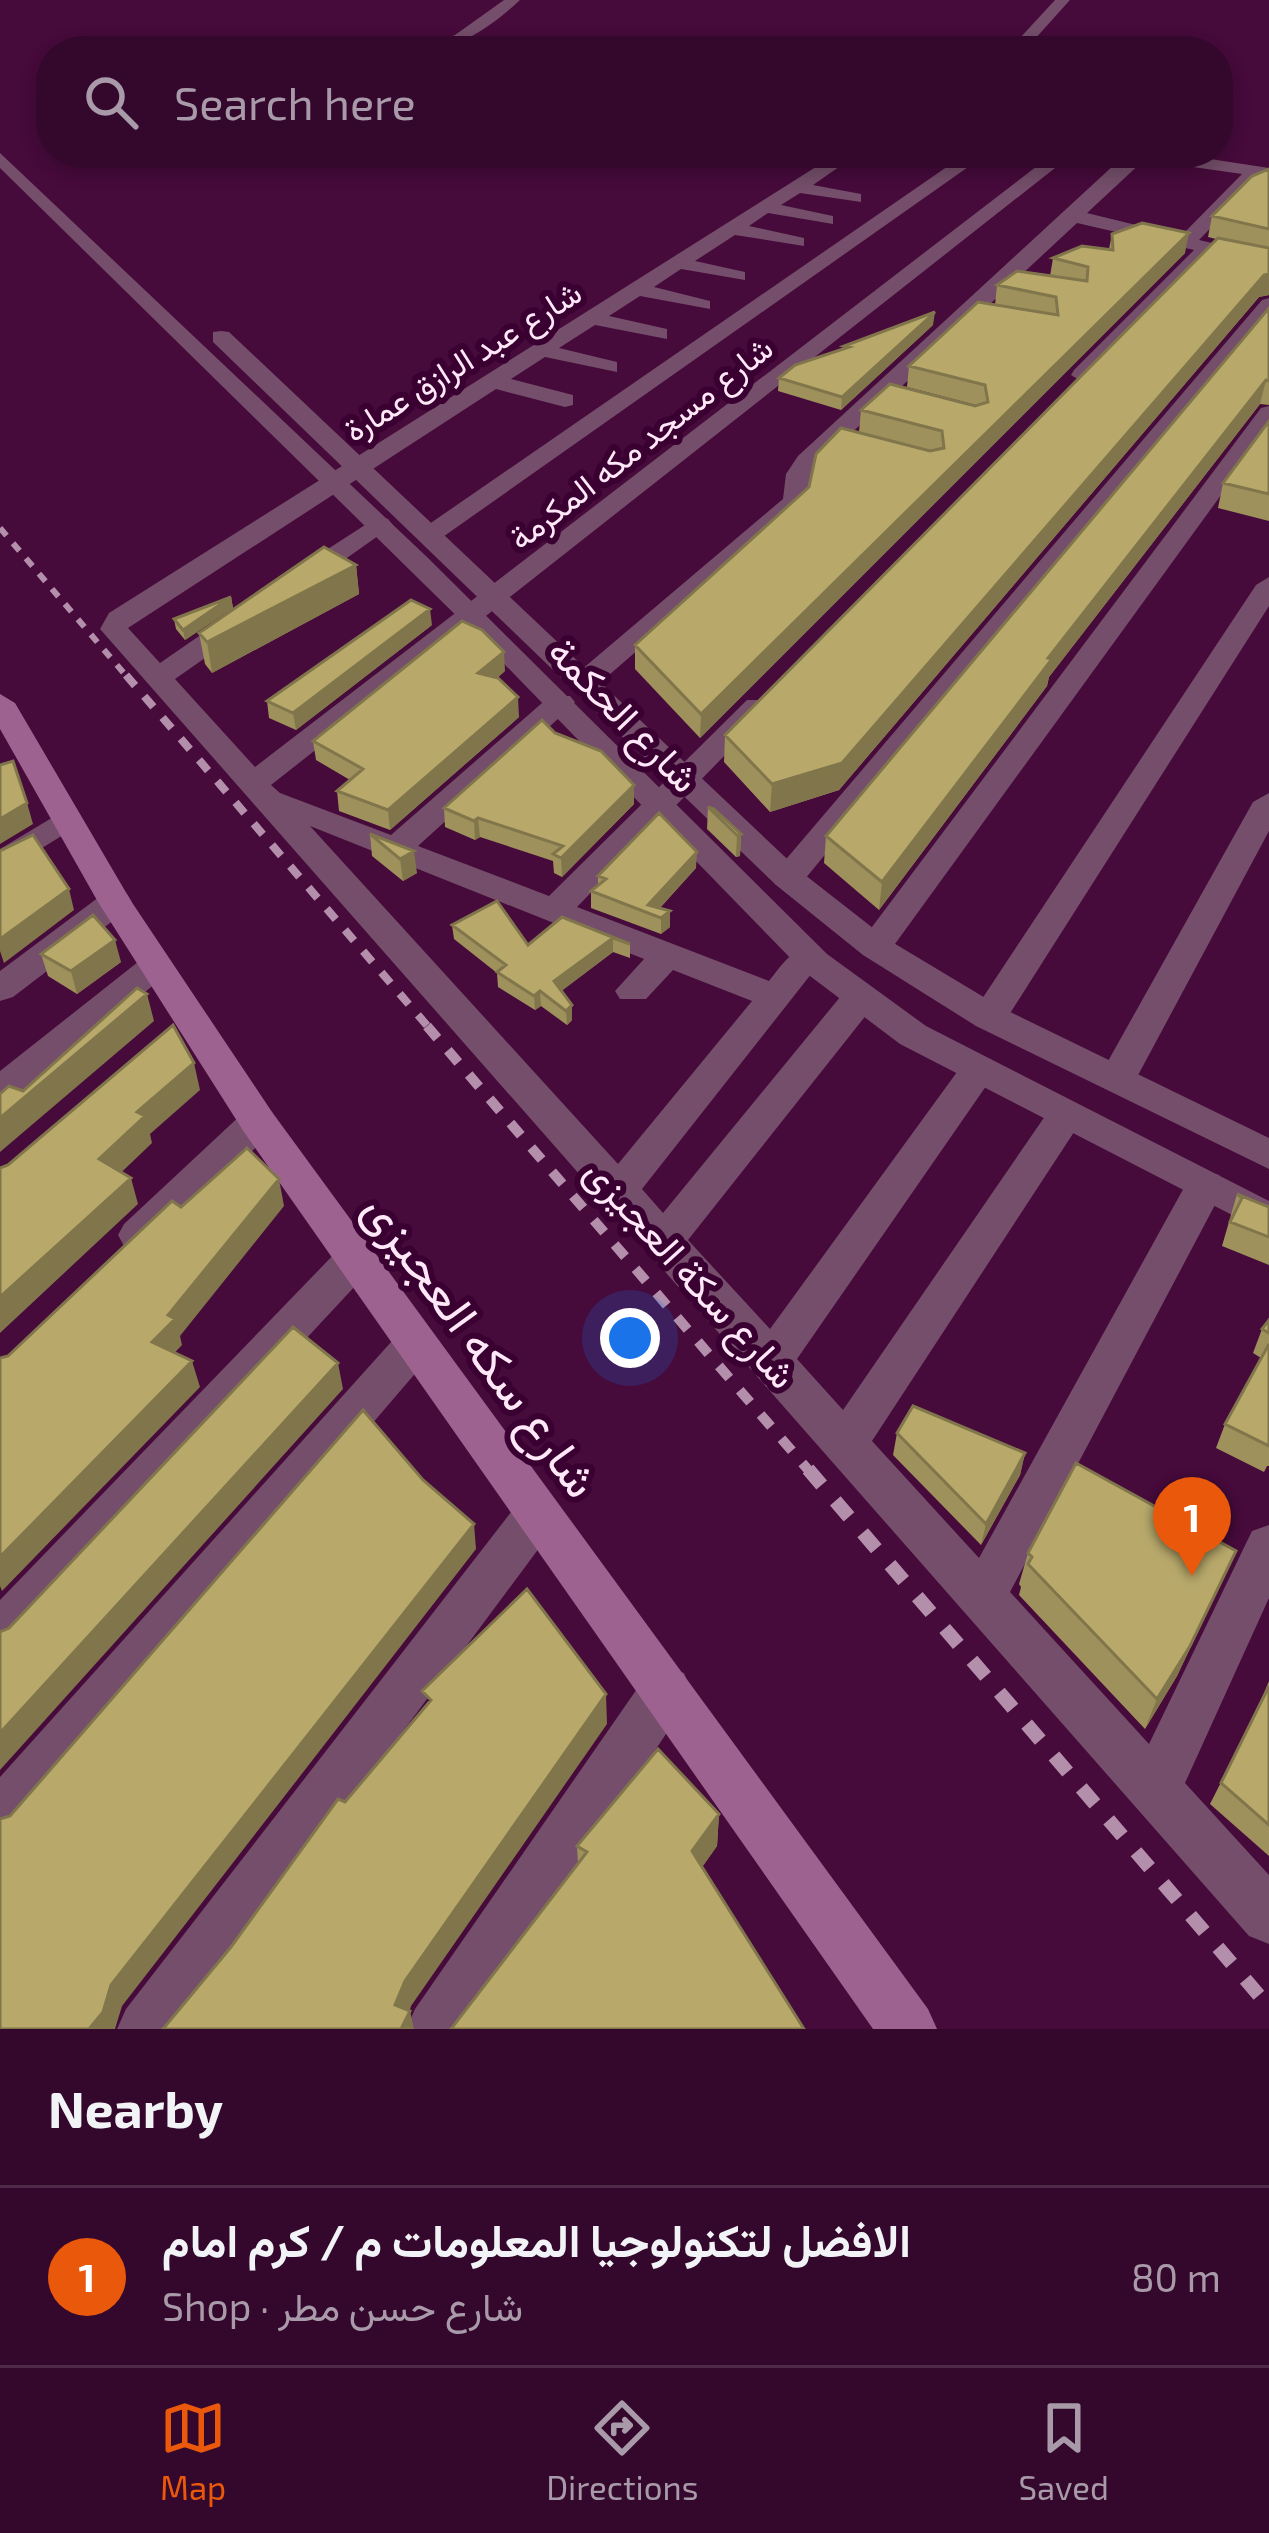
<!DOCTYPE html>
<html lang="en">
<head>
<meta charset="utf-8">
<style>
  :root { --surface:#34082c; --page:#3c1134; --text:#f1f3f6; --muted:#a99aa9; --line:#4e2948; --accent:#ea580c }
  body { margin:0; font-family:"Exo 2",Vazirmatn,sans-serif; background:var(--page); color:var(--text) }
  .you { position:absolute; left:630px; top:1338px; width:42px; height:42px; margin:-30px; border:9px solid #fff; border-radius:50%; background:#1a73e8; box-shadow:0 0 0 18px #1a73e833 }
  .badge { display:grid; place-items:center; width:78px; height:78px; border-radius:50%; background:var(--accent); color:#fff; font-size:39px; font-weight:700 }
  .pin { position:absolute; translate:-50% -99px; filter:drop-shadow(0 3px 6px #0008) }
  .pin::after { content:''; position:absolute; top:63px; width:42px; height:36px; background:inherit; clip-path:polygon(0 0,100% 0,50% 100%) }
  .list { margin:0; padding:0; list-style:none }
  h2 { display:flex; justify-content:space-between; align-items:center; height:156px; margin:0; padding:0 48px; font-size:51px }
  h2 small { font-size:39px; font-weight:400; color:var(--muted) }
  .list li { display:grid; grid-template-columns:78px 1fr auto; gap:36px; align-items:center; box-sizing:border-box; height:180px; padding:0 48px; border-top:3px solid var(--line) }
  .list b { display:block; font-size:45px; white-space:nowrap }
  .list p { margin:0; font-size:39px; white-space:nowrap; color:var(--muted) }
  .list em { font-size:39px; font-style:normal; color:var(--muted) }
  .icon { flex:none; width:66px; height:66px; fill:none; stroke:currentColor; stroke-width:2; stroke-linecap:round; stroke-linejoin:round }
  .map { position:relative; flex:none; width:1269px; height:2029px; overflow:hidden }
  .search { position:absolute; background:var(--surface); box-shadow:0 6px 18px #0003; left:36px; right:36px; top:36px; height:132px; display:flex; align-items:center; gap:30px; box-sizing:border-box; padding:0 42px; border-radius:48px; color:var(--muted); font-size:45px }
  .sheet { height:336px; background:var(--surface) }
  nav { display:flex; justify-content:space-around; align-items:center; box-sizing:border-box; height:168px; border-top:3px solid var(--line); background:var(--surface); font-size:33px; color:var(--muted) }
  nav a { display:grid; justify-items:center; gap:6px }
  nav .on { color:var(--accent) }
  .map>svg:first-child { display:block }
</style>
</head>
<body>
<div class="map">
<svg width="1269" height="2029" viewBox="0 0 1269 2029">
  <rect width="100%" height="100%" fill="#460a3b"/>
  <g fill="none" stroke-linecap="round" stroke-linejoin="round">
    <path fill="#744e6a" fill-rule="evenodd" d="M504,0h16c-29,27 -63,51 -104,51l39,-16z
      M1055,0h15l-46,51h-16z
      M838,153h21l-46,32 48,9v8l-61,-9 -19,12 52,11v8l-65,-11 -19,13 55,12v8l-69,-11 -40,26 50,11v8l-64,-11 -27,18 56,14v8l-70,-13 -31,20 58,13v10l-72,-14 -36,23 58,14v10l-72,-15 -34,22 62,16v10l-8,2 -69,-18 -368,239 32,35 68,-47h20l4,6 -4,6 -73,51 80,88 799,-614h20l-803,632 9,8 111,42 159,-139h20l5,6 -5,6 -152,138 131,50 198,-196h20l5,6 -5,6 -190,195 192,74c15,-18 24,-37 49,-30l5,8 -181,230 21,24 182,-222h26l5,9 -5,9 -183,231 82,89 195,-268 13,-4 13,4 6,9 -6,9 -194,280 46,51 209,-304 13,-4 13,4 6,10 -6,10 -206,315 107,117 212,-383 14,-4 14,4 6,11 -215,406 139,152 103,-213 17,-6v73l-84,185 84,92v69l-20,-8 -1149,-1307 9,-16zM310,826l334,133 -29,32 5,8h26l27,-29 79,31 -134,163z
      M967,153h21l-548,386h-18l-4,-5 4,-5z
      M1127,153h44l98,15v10l-9,-1 -61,63 70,16v12l-57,-14 -122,126 -8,2 -11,-7 3,-5 120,-120 -117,-27 -261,243 -12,40 -210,182h-20l-4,-6 4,-6 209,-177 3,-25 12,-18zM1144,160l98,14 -61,62 -94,-23z
      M1269,298v19l-469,568h-24l-5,-7 5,-7 486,-571z
      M1269,406v23l-382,526h-24l-5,-8 5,-8 398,-531z
      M379,516l9,3 4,5 -4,5 -81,57h-18l-4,-6 4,-6z
      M1269,577v29l-267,420 -13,3 -13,-3 -5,-9 5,-9 280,-423z
      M1269,793v38l-133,248 -6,9 -13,4 -13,-4 -6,-9 155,-277z
      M65,810l16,10 -5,7 -76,47v-25z
      M115,891l12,3 5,8 -5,8 -114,87 -13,4v-30l103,-77z
      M155,954l12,4 5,8 -5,8 -154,126 -13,4v-33l143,-113z
      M258,1108l14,4 5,10 -5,10 -120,114 -14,5 -14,-5 -6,-11 6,-11 120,-112z
      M355,1243l15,5 6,11 -6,11 -353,380 -17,7v-57l340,-352z
      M416,1325l15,6 6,12 -6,12 -412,481 -19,8v-67l401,-446z
      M538,1492l16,6 7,15 -7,15 -372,501h-65l9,-20 396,-511z
      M666,1666l18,7 7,17 -7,17 -215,322h-63l9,-20 233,-336z"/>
    <path fill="#744e6a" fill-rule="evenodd" d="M0,153l427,404 400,397 99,72 343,175v33l-369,-190 -98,-74 -325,-334 -477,-468z
      M221,331l8,1 571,539 87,68 115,69 267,130v31l-293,-143 -113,-71 -87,-70 -563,-543v-10z"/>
    <path fill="#9d628f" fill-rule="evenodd" d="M0,694l15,9 116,198 141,211 656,897 9,20h-64l-629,-897 -146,-230 -98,-173z"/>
    <path stroke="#b48fac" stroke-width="6" stroke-dasharray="10 10" stroke-linecap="butt" d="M0,528l128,150"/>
    <path stroke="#b48fac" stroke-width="8" stroke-dasharray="14 14" stroke-linecap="butt" d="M126,675l304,354"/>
    <path stroke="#b48fac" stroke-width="10" stroke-dasharray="16 16" stroke-linecap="butt" d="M427,1026l383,446"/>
    <path stroke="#b48fac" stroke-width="14" stroke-dasharray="21 21" stroke-linecap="butt" d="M808,1469l461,538"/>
  </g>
  <path fill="#9e915c" d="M1269,169v126l-10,2 -420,493 -69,22 -46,-50 1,-27 491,-496 -8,-2 4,-21z
    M1112,234l73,19 -485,485 -65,-69v-24l297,-194 -73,-19 2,-22 115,-5 -69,-18 2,-21 86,-61 2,-20 53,-9 3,-18 56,-9z
    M1269,308v97l-9,-1 -211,273 -2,9 -168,224 -55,-47 2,-27z
    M933,325l-92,85 -63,-19 1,-13 65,-29v-3z
    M1269,421v100l-51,-13 5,-25z
    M356,565l3,29 -147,79 -7,-9 -6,-31z
    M231,597l2,11 -48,32 -9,-11 -2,-10z
    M432,625l-136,105 -27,-12 -2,-17z
    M505,671l-8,7 22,39 -129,113 -51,-19 -2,-20 13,-11 -34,-20 -3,-19z
    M634,804l-72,73 -8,-4 -1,-12 -73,-24 -5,3 -30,-13 -1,-19z
    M708,807l33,27 -1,22 -4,1 -29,-28z
    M370,834l47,39 -14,8 -31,-25z
    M696,868l-36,40 10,3v16l-9,7 -70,-26v-17l7,-6v-9z
    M562,917l68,27v14l-17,-6 -52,39 11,14v15l-5,5 -26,-19 -6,4 -37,-23 -1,-14 -43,-34 -2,-14 76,20z
    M41,954l80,8 -44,32 -29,-18z
    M1237,1194l32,13v58l-47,-19z
    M1269,1320v146h-2l-3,6 -48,-24 9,-24 36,-66 -8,-5 9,-24z
    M897,1433l128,20 -5,22 -39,70 -88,-90z
    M1236,1551l-59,125 -32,53 -126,-134 2,-8 -2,-3 9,-31z
    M1269,1681v175l-59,-52 44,-87z
    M719,1814l-2,32 -15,21 -124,-3 -1,-18z"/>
  <path fill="#81764b" d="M1189,233l-4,20 -485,485 1,-24z
    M1269,274v21l-10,2 -420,493 -69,22 2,-28 492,-509z
    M935,312l-2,13 -92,85 1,-13z
    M1266,380l-6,24 -211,273 -2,9 -168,224 3,-28 166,-224z
    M356,565l3,29 -147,79 -5,-31z
    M231,597l2,11 -48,32 -2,-10z
    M430,609l2,16 -136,105 -3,-17z
    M504,652l1,19 -25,22 -2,-20z
    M518,697l1,20 -129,113 -2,-20z
    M634,785v19l-72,73 -1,-19z
    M27,803l6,21 -33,20v-25z
    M478,818l2,19 -5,3 -1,-19z
    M741,834l-1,22 -4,1 1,-22z
    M414,851l3,22 -14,8 -3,-22z
    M697,852l-1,16 -43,47 -5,-10z
    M69,889l5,21 -70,53 -4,-12v-12z
    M670,911v16l-9,7v-16z
    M613,938v14l-58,44 -1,-15z
    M115,940l6,22 -44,32 -6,-23z
    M540,991l1,15 -6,4 -1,-14z
    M147,994l7,27 -154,131v-34z
    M572,1005v15l-5,5 -1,-14z
    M194,1063l6,27 -50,44 2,9 -45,43 -8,-27 38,-47z
    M131,1178l7,26 -138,129v-36z
    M279,1179l5,27 -104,130 2,9 -22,23 -8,-26 16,-27z
    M192,1361l8,26 -198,204 -2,-5v-29z
    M338,1363l5,26 -343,381v-37z
    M1025,1453l-5,22 -39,70 5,-21z
    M474,1524l2,25 -354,457 -7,23h-26l22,-44z
    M1236,1551l-59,125 -32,53 12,-30z
    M606,1694l1,30 -196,282 -2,7 1,-2 4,18h-13l-6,-24 10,-24z
    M719,1814l-2,32 -26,37 1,-32z"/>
  <path fill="#b8a96b" stroke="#81764b" stroke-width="3" d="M1269,169v60l-57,-13 40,-40z
    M1142,223l47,10 -488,481 -66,-69 174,-158 7,-33 25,-26 89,23 14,-3 -2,-17 -81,-21 29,-26 85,22 13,-4 -3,-17 -76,-19 69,-64 80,13 -2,-18 -59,-12 20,-14 70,10 1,-14 -35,-9 29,-12 31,4 -1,-16z
    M1218,238l51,10v26l-5,1 -422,488 -70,21 -47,-49z
    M1269,308v73l-3,-1 -218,278 4,1 -170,223 -56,-46z
    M935,312l-93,85 -63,-19 16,-13 54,-18 -5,-1z
    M1269,421v73l-46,-11z
    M324,547l32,18 -149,77 -8,-9z
    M231,597l-48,33 -9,-11z
    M411,600l19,9 -137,104 -26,-12z
    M462,621l20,9 22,22 -26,21 20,5 20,19 -130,113 -51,-19 26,-22 -50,-28z
    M542,720l13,13 46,18 33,34 -73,73 -8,-4 10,-8 -85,-28 -4,3 -30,-13z
    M13,761l14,42 -27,16v-54z
    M708,807l6,2 27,25 -4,1z
    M659,813l38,39 -49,53 22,6 -9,7 -70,-27 15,-12 -8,-3z
    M370,834l44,17 -14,8z
    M33,835l36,54 -69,50v-88z
    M497,901l31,44 34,-28 68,27 -17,-6 -59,43 18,24 -6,6 -26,-20 -6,5 -37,-24 9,-7 -54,-40z
    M93,915l22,25 -44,31 -30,-17z
    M137,988l10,6 -147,124v-24l9,-8 14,5z
    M173,1025l21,38 -57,49 8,4 -46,43 32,19 -131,119v-129l8,-3z
    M247,1148l32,31 -111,136 7,4 -23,23 40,19 -192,196v-199l8,-2 164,-155 9,6z
    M1237,1194l32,13v30l-39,-15 12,-24z
    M1269,1320v13l-7,-4z
    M293,1327l45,36 -338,370v-101l9,-4z
    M1269,1344v102l-44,-22z
    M913,1406l112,47 -39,71 -89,-91z
    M363,1410l60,70 51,44 -363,461 -8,27 -14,17h-89v-210l10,-3z
    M1076,1463l160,88 -46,95 -33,53 -129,-135 4,-7 -4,-4z
    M527,1589l79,105 -201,287 -10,24 15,6 -9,18h-238l68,-82 107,-148 7,3 86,-102 -9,-9z
    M1269,1686v139l-48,-42z
    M658,1749l61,65 -27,37 112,178h-353l136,-177 -10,-6z"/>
  <g text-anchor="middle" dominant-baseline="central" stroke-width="12" stroke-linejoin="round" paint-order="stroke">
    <g font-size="33" fill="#fee8f8" stroke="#3a0031">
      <text transform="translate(462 360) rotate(-32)">شارع عبد الرازق عمارة</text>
      <text transform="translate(640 442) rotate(-38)">شارع مسجد مكه المكرمة</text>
    </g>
    <g font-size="39" fill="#fee8f8" stroke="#3a0031">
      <text transform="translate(625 714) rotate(46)">شارع الحكمة</text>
      <text transform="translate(692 1272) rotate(48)">شارع سكة العجيزى</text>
    </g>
    <g font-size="48" fill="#fee8f8" stroke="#3a0031">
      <text transform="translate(483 1344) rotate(54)">شارع سكه العجيزى</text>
    </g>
  </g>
</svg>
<div class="you"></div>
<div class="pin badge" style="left:1192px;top:1576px">1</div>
<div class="search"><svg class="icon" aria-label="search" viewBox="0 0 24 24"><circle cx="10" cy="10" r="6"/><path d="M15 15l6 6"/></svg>Search here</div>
</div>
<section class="sheet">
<h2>Nearby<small></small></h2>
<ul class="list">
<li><span class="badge">1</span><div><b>الافضل لتكنولوجيا المعلومات م / كرم امام</b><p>Shop · شارع حسن مطر</p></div><em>80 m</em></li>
</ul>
</section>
<nav>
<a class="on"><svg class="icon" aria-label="map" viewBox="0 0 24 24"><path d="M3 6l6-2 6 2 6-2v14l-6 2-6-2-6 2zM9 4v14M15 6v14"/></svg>Map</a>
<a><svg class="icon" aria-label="directions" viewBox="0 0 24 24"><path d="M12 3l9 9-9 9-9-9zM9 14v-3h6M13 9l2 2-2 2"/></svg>Directions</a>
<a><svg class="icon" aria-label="saved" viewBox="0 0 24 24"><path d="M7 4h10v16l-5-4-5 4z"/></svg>Saved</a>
</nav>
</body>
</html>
